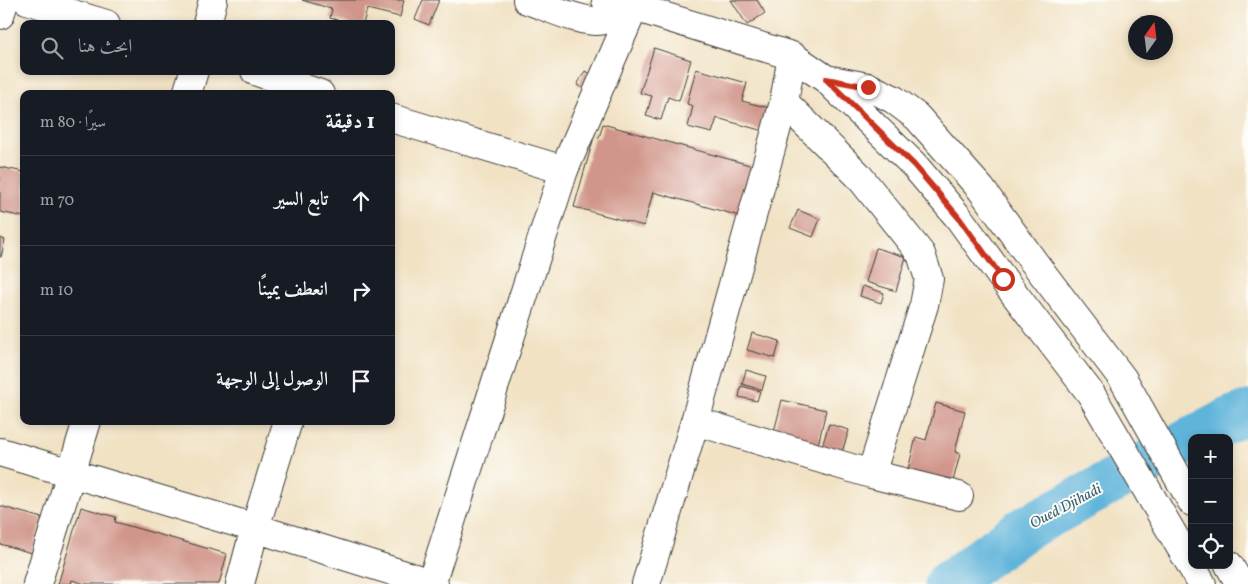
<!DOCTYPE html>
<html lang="ar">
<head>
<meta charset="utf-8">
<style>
  :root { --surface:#171b24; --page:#20242c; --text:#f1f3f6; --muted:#9ea1a6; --line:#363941 }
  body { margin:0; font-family:Vollkorn,Amiri,serif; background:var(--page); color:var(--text); direction:rtl }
  .controls { position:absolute; right:15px; bottom:15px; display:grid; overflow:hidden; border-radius:10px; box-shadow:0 2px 8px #0003 }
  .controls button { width:45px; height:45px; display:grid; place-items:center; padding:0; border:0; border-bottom:1px solid var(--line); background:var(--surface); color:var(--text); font:25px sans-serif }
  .compass { position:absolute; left:1128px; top:15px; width:45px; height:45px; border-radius:50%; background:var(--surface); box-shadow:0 2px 8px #0003; rotate:14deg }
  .stop { position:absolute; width:15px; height:15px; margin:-11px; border:4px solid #c8321e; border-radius:50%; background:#fff }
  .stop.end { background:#c8321e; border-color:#fff; box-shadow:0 1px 5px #0008 }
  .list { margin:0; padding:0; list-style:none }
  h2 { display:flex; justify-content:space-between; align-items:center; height:65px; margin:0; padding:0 20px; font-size:21px }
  h2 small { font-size:16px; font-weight:400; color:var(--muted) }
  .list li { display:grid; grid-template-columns:32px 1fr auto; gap:15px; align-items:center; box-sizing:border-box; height:90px; padding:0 20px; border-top:1px solid var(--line) }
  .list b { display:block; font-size:19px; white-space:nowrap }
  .list em { font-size:16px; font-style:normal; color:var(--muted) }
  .icon { flex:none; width:28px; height:28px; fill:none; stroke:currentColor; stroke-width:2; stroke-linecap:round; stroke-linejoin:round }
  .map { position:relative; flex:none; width:1248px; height:584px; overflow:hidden; direction:ltr }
  .search { position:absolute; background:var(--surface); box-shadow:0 2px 8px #0003; left:20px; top:20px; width:375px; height:55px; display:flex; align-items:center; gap:12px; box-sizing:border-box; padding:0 18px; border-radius:10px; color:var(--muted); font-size:19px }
  .panel { position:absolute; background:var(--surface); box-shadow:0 2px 8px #0003; left:20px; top:90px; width:375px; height:335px; border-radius:10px; direction:rtl }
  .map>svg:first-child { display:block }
</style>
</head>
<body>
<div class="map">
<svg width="1248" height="584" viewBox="0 0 1248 584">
  <rect width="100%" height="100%" fill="#fdfcf7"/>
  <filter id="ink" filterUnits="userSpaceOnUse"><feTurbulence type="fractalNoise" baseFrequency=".02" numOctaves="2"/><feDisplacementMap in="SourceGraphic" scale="10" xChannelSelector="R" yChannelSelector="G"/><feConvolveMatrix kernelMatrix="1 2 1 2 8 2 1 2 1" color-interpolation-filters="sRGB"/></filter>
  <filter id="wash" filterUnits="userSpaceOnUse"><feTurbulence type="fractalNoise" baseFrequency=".0096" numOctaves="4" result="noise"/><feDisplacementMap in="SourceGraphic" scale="20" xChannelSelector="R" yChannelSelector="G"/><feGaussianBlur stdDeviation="1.12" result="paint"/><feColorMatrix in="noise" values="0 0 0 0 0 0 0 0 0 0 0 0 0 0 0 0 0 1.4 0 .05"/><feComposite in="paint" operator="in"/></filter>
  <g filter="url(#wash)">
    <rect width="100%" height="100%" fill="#f1e2c4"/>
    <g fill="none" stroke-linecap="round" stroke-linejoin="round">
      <path stroke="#5eb4da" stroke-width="45" d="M1195,438l38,-20 15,-5
        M947,584l75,-54 170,-91"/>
    </g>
    <g id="blocks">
      <path fill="#d1968b" d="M302,0h102l-4,17 -33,-8 -4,15h-12l-21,-6 2,-9z
        M423,0h16l-10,25 -14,-6z
        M731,0h26l8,13 -18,12z
        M654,48l37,12 -12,41 -11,-4 -7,23 -15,-4 6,-20 -12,-3z
        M696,69l51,14 -5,18 31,8 -6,23 -50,-14 -5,15 -24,-6 5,-21 -6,-2z
        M585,71l8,4 -7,15 -9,-5z
        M603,124l154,43 -14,50 -90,-25 -9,34 -70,-19 20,-70 5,1z
        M0,167l24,5v45l-24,-5z
        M798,210l22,9 -7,18 -23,-9z
        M0,238l5,2 -4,17h-1z
        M876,248l30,9 -10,34 -30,-9z
        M863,286l21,7 -3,10 -21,-7z
        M752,333l28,8 -5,17 -28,-8z
        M746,370l20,6 -4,14 -20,-6z
        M741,386l19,5 -3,10 -18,-4z
        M782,400l44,10 -9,40 -45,-10z
        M936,403l29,8 -10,41 5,2 -11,43 -44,-15 11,-45 10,3z
        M829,424l20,6 -11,35 -20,-6z
        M0,506l42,12 -10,35 -32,-9z
        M81,507l35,10 -1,5 112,32 -8,30h-134l-13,-4 -1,4h-13z"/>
    </g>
  </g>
  <g filter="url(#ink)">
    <use href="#blocks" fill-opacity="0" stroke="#3c3a35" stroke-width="1"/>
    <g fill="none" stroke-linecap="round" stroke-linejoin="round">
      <defs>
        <path id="minor" d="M27,0l79,24
          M527,0c19,6 59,26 78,20 10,-3 20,-9 29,-13
          M606,0l6,4 22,3 158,49 34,23 88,86 45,53 44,61 88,115 111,190
          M0,15l5,-15
          M207,24l6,-24
          M792,56l-8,46 74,73 63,79 8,25 -5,26 -53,169
          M255,71l65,23
          M826,79l42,8 25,12 24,18 64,72 52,72 90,118 69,123
          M187,94l7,-23
          M391,118l173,52
          M695,421l176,53 88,22
          M0,452l255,76 179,56
          M1229,565l11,19
          M37,584l50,-163
          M240,584l15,-56 33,-107
          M431,584l133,-414 70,-163
          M646,584l49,-163 89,-319"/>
      </defs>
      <use href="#minor" stroke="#3c3a35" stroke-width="30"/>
      <use href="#minor" stroke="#fff" stroke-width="28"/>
    </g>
  </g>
  <g fill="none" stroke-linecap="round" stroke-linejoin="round" filter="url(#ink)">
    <path stroke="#c8321e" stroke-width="6" d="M868,87l-42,-8 88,86 45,53 44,61"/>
  </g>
  <g text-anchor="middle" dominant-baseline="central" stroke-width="4" stroke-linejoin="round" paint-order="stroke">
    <g font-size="15" font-style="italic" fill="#3a6071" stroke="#fdfcf7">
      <text transform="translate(1066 507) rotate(-28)">Oued Djihadi</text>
    </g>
  </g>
</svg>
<div class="controls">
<button>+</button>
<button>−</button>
<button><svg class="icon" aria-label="locate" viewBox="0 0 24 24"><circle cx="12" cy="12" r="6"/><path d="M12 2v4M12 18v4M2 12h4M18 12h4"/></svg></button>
</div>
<svg class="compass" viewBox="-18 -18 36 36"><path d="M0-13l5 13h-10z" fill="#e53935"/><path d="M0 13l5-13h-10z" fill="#9ea1a6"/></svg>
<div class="stop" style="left:1003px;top:279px"></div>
<div class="stop end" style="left:868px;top:87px"></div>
<div class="search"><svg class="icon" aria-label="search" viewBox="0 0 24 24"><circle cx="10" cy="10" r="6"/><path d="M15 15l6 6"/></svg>ابحث هنا</div>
<section class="panel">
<h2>1 دقيقة<small>سيرًا · 80 m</small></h2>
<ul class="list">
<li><svg class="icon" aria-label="ahead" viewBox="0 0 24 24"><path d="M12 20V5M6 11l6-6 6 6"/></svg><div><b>تابع السير</b></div><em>70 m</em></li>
<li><svg class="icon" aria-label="right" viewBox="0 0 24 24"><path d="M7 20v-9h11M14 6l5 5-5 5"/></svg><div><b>انعطف يمينًا</b></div><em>10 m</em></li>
<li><svg class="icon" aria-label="arrive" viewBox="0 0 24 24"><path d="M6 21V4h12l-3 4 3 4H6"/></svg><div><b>الوصول إلى الوجهة</b></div></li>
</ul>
</section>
</div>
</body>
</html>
